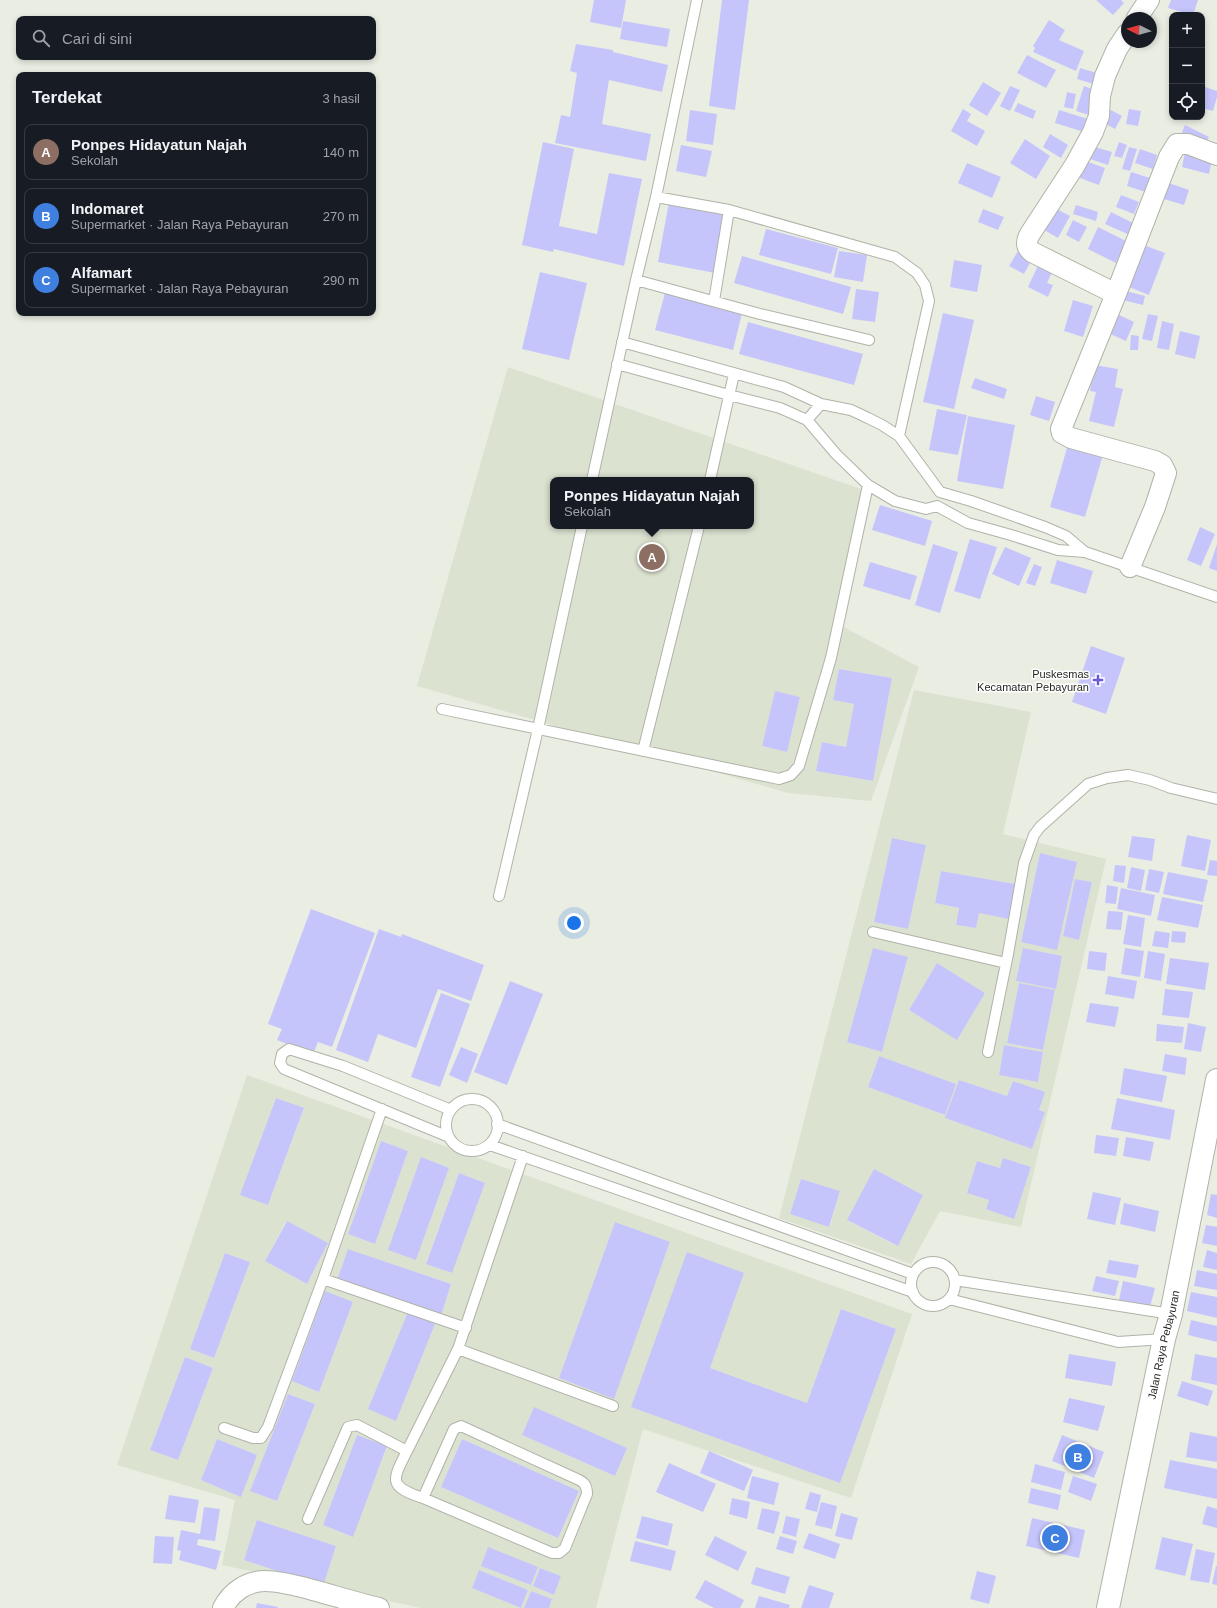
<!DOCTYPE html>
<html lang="id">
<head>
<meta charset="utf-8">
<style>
  :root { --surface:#171b24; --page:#20242c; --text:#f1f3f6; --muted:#9ea1a6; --line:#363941; --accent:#6c5ad4 }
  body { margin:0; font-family:Helvetica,sans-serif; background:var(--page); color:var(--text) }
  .controls { position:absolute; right:12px; top:12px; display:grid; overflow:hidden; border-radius:8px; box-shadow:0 2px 6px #0003 }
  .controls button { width:36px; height:36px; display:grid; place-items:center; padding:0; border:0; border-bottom:1px solid var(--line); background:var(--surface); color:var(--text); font:20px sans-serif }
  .compass { position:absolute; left:1121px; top:12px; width:36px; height:36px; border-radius:50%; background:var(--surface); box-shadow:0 2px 6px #0003; rotate:276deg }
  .you { position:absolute; left:574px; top:923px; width:14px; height:14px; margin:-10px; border:3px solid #fff; border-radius:50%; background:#1a73e8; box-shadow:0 0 0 6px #1a73e833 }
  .badge { display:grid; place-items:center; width:26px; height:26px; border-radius:50%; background:var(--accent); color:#fff; font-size:13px; font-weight:700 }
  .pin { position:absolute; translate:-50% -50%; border:2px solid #fff; box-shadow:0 1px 4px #0006 }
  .popup { position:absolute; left:550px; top:477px; width:204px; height:52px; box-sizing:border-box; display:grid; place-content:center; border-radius:8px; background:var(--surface); filter:drop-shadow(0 1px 3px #0005); font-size:13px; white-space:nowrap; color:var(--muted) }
  .popup b { font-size:15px; color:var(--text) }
  .popup::after { content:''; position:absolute; left:50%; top:100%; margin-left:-8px; border:8px solid transparent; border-top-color:var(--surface) }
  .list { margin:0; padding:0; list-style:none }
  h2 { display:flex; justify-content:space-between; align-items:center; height:52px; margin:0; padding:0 16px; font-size:17px }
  h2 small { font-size:13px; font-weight:400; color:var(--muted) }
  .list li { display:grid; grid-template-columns:26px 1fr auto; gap:12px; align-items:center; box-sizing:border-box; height:56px; margin:0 8px 8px; padding:0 8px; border:1px solid var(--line); border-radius:8px }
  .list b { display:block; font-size:15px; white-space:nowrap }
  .list p { margin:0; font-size:13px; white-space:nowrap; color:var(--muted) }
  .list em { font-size:13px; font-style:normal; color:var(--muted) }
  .icon { flex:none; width:22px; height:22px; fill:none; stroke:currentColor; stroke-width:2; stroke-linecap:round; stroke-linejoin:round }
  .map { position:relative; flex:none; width:1217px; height:1608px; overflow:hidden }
  .search { position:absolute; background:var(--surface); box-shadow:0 2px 6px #0003; left:16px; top:16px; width:360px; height:44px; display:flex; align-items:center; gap:10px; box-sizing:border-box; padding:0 14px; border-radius:8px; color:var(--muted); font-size:15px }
  .panel { position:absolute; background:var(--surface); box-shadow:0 2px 6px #0003; left:16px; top:72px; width:360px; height:244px; border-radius:8px }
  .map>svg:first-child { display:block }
</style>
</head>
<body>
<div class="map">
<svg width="1217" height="1608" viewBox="0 0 1217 1608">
  <rect width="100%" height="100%" fill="#eaede2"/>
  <path fill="#dce2d0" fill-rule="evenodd" d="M508,367l356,123 -26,134 81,43 -48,134 -83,-8 -371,-107zM553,480h198v46h-198zM839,669l53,9 -19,103 -57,-10 6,-29 24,5 8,-43 -21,-4zM775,692l25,5 -13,55 -25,-6z
    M914,690l117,22 -28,122 103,25 -85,368 -81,-16 -29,53 -132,-46zM892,838l34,7 -18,84 -34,-7zM1040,853l36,9 -19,87 -36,-8zM941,871l74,13 -6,34 -30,-5 -3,15 -20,-3 3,-17 -24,-5zM1075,879l17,3 -13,58 -16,-4zM873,948l35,10 -26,94 -35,-10zM1023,948l39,8 -6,32 -39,-7zM937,963l48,30 -28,46 -48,-29zM1019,983l36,8 -12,59 -36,-7zM1004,1045l39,7 -5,30 -39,-7zM879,1056l76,28 -11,31 -76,-29zM959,1080l48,16 6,-15 31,11 -5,18 6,2 -13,37 -86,-31zM1003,1158l28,9 -17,51 -28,-9 3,-9 -22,-7 10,-32 23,7zM874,1169l49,26 -26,51 -49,-25zM801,1179l39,12 -10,35 -40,-12z
    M247,1075l665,239 -61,184 -208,-69 -47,179h-47l3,-9 -21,-8 -7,17h-103l-199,-43 13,-65 -118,-35zM276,1098l28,11 -36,96 -27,-10zM381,1141l27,10 -33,93 -27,-10zM422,1158l27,10 -33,92zM459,1173l26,10 -34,90 -25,-10zM286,1221l42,22 -21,41 -42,-23zM615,1222l55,21 -57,155 -54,-20zM348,1249l103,35 -10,32 -104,-36zM226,1253l24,9 -36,96 -24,-9zM325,1292l28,10 -34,90 -27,-11zM841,1309l55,20 -56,154 -208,-76 78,-39 97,35zM408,1313l27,11 -39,96 -28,-11zM185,1357l28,11 -35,92 -28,-10zM288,1394l27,10 -38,97 -27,-10zM534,1408l93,40 -12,28 -93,-41zM357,1435l30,12 -35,90 -29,-12zM217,1439l40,16 -16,41 -40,-16zM462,1439l117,52 -21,47 -117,-51zM257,1520l79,26 -13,39 -78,-25zM488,1548l49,19 -6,18zM540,1568l21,8 -7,19 -21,-9zM479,1570l49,20 -7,18 -49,-20z"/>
  <path fill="#c6c5fb" d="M594,0h32l-5,28 -31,-6z
    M722,0h27l-14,110 -26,-4z
    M1096,0h25l3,3 -11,12z
    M1171,0h27l-5,15 -25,-7z
    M1049,20l16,10 -6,10 25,11 -8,20 -43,-19 2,-4 -2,-2z
    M623,21l47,8 -3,18 -47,-8z
    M576,44l37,6v2l55,13 -6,27 -53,-12 -7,44 49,10 -5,27 -91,-18 6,-28 9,2 7,-44 -7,-2z
    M1027,55l29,15 -10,18 -29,-15z
    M1080,68l20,6 -3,11 -20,-6z
    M983,82l18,11 -14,23 -18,-11z
    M1010,86l10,4 -10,21 -10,-5z
    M1084,86l16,6 -8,24 -16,-5z
    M1202,86l15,5v6l-4,14 -11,-3z
    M1067,92l9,2 -3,15 -9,-2z
    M1018,103l18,8 -3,8 -19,-8z
    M963,109l8,5 -4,7 18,10 -8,15 -26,-15z
    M1129,109l12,2 -3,15 -12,-2z
    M690,110l27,4 -4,31 -27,-4z
    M1059,110l29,9 -4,13 -29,-9z
    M1111,110l11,6 -7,13 -11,-6z
    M1185,125l24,12 -5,11 -24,-11z
    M1050,134l18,11 -7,13 -18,-11z
    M1025,139l25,17 -14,23 -26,-16z
    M543,142l31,7 -15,77 38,8 12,-61 33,6 -18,87 -70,-17 -1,3 -31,-7z
    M1119,142l8,3 -5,13 -8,-2z
    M681,145l31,6 -6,26 -30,-6z
    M1088,145l24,7 -4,13 -24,-8z
    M1129,147l8,2 -7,22 -8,-2z
    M1140,149l17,6 -4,14 -18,-6z
    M1185,152l27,7 -3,15 -27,-7z
    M1083,160l22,8 -6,17 -22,-8z
    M967,163l34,14 -9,21 -34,-15z
    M1131,172l19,6 -4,14 -19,-6z
    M1169,183l20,7 -5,15 -20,-6z
    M1121,195l18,7 -5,12 -18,-7z
    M669,202l57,11 -11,60 -57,-11z
    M1076,205l22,7 -2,9 -23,-7z
    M1053,207l17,9 -12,22 -17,-10z
    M983,209l21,8 -6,13 -20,-8z
    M1111,212l26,13 -5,11 -27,-12z
    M1073,220l14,7 -8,15 -13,-7z
    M1098,227l28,14 -10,22 -28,-14z
    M766,229l72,19 -7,26 -72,-19z
    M1141,244l24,9 -16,42 -25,-10z
    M839,251l28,4 -4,27 -29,-5z
    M1018,251l14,8 -8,15 -15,-8z
    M742,256l109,31 -8,27 -109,-31z
    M954,260l28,5 -5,27 -27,-5z
    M1040,261l14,7 -7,15 6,2 -5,12 -20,-10z
    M540,272l47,11 -18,77 -47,-11z
    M856,289l23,3 -4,30 -23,-3z
    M1122,290l23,6 -2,9 -24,-6z
    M665,293l77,20 -9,37 -78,-20z
    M1073,300l20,6 -10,31 -19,-6z
    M943,313l31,7 -20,89 -31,-7z
    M1117,314l17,8 -8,19 -18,-8z
    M1148,314l10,2 -6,25 -10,-2z
    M1162,321l12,3 -5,26 -12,-2z
    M748,322l115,32 -9,31 -115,-31z
    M1180,331l20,5 -5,23 -20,-5z
    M1131,335l8,1 -1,14h-8z
    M1094,365l24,4 -3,18 8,2 -9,38 -25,-6 7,-29 -6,-1z
    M975,378l32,11 -3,10 -33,-11z
    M1036,396l19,6 -6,19 -19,-6z
    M937,409l30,6 -9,40 -29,-5z
    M968,416l47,9 -12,64 -46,-8z
    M1069,441l35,10 -19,66 -35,-10z
    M880,505l52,16 -7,25 -53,-16z
    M1200,527l15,7 -14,32 -14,-6z
    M970,539l27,8 -17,52 -26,-8z
    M933,544l25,8 -18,61 -25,-8z
    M1217,544v27l-8,-3z
    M1005,547l26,11 -12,28 -27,-12z
    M1057,560l36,11 -7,23 -36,-11z
    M870,562l47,14 -7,24 -47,-14z
    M1034,564l8,3 -7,19 -9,-3z
    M1091,646l34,12 -19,56 -34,-12z
    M839,669l53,9 -19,103 -57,-10 6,-29 24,5 8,-43 -21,-4z
    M775,691l25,6 -13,55 -25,-6z
    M1187,835l24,5 -6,31 -24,-5z
    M1132,836l23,3 -3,22 -24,-4z
    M892,838l34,7 -18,84 -34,-7z
    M1040,853l37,9 -20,88 -36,-8z
    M1210,860l7,1v15l-10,-1z
    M1115,865l11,1 -2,17 -11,-2z
    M1131,867l14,3 -4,21 -14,-3z
    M1149,869l15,3 -5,21 -14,-3z
    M941,871l74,13 -6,35 -30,-6 -3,15 -20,-3 3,-17 -24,-5z
    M1168,872l40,8 -5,22 -40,-8z
    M1075,879l17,3 -13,58 -16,-4z
    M1107,885l11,2 -2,17 -11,-1z
    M1121,888l34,7 -4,21 -34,-7z
    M1162,897l41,8 -5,23 -41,-8z
    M311,909l64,24 -43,114 -14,-5 -5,12 -36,-14 5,-11 -14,-5z
    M1108,911l15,1 -2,18 -15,-1z
    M1128,915l17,3 -4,29 -18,-3z
    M379,929l22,8 1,-3 82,31 -13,36 -33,-12 -22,59 -38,-14 -10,28 -32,-12z
    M1155,931l15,2 -2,15 -16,-2z
    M1172,931l14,1 -1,11 -14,-1z
    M873,948l35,9 -26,95 -35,-10z
    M1023,948l39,8 -6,33 -40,-8z
    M1125,948l19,3 -4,26 -19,-3z
    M1089,951l18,2 -2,18 -18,-2z
    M1148,951l17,3 -4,27 -17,-3z
    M1170,958l39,5 -4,27 -39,-6z
    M937,963l48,30 -28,47 -48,-30z
    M1108,976l29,5 -3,18 -29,-5z
    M510,981l33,13 -36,91 -33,-13z
    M1019,983l36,7 -12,60 -36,-7z
    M1165,989l28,3 -4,26 -27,-3z
    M441,993l29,11 -30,83 -29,-10z
    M1090,1003l29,4 -4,20 -29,-5z
    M1188,1023l18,4 -5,25 -17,-3z
    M1157,1024l27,3 -2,16 -26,-2z
    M1004,1045l39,7 -5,30 -39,-7z
    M461,1047l17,7 -11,29 -18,-8z
    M1165,1054l22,4 -2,17 -23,-4z
    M879,1056l77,28 -11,31 -77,-28z
    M1124,1068l43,8 -5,26 -42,-8z
    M959,1080l48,16 6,-15 32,11 -6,18 6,2 -13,37 -87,-31z
    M276,1098l28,10 -36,97 -28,-10z
    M1117,1098l58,12 -5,30 -59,-11z
    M1096,1135l23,3 -3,18 -22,-3z
    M1126,1137l28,5 -4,19 -27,-5z
    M381,1141l27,10 -33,93 -27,-10z
    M421,1157l28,11 -33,92 -28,-10z
    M1003,1158l28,9 -17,52 -28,-10 3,-9 -22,-7 10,-32 23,7z
    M874,1169l49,26 -25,51 -51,-26z
    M459,1173l26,10 -33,90 -26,-9z
    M801,1179l39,12 -11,36 -39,-13z
    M1093,1192l28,6 -6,27 -28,-6z
    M1211,1194l6,1v23l-10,-3z
    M1124,1203l35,8 -4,21 -35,-8z
    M287,1221l41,22 -21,41 -42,-23z
    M615,1222l55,20 -56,157 -55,-21z
    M1206,1225l11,2v19l-15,-3z
    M348,1249l103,35 -10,32 -104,-36z
    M1207,1250l10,3v17l-14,-3z
    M687,1252l57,21 -34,95 97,35 34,-94 55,20 -56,154 -209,-76z
    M225,1253l25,9 -36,96 -24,-9z
    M1109,1260l30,5 -3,13 -30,-5z
    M1197,1270l20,4v16l-23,-4z
    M1096,1276l23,5 -4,15 -23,-5z
    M1123,1281l32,7 -5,19 -31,-7z
    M325,1291l28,11 -34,90 -27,-11z
    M1191,1292l26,5v21l-30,-7z
    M408,1312l27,12 -39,97 -28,-12z
    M1191,1320l26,6v16l-29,-7z
    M1069,1354l47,8 -4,24 -47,-8z
    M1195,1354l22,4v27l-26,-5z
    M185,1357l28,11 -35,92 -28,-10z
    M1182,1381l31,10 -5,15 -31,-10z
    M288,1394l27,10 -38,97 -27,-10z
    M1069,1398l36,8 -7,25 -35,-9z
    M534,1407l93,41 -12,28 -93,-41z
    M1190,1432l27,5v25l-31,-5z
    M357,1435l30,11 -34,91 -30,-12z
    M1062,1435l42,17 -10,26 -42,-17z
    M217,1439l40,16 -16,42 -40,-17z
    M462,1439l117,52 -21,47 -117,-51z
    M709,1451l44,19 -9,21 -44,-18z
    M1170,1460l47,9v30l-53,-11z
    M669,1463l47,21 -13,28 -47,-20z
    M1035,1464l30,8 -4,18 -30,-8z
    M752,1476l27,7 -5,22 -27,-7z
    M1073,1476l24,8 -6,17 -23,-9z
    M1031,1488l30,7 -3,15 -30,-7z
    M810,1492l11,3 -4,17 -12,-3z
    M169,1495l30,5 -4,23 -30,-4z
    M732,1498l18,4 -3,17 -18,-5z
    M821,1502l16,4 -5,23 -17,-4z
    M1207,1506l10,3v19l-15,-4z
    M204,1507l16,2 -5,32 -17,-2 -1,6 24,6 -5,19 -37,-10 2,-9 -4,-1 4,-20 19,4z
    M762,1508l18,4 -6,22 -17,-5z
    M841,1513l17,5 -6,22 -17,-4z
    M642,1516l31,8 -5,22 -32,-8z
    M786,1516l14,3 -4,18 -14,-4z
    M1032,1518l53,12 -6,28 -53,-12z
    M257,1520l79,26 -13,40 -79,-26z
    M809,1533l31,11 -5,15 -32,-11z
    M155,1536l19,1 -2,27 -19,-1z
    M715,1536l32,16 -9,19 -33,-16z
    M780,1536l17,5 -4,13 -17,-5z
    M1162,1537l31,7 -8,32 -30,-7z
    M635,1541l41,10 -5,20 -41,-10z
    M488,1547l50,20 -7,18 -50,-19z
    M1196,1549l19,4 -6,30 -19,-3z
    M1216,1566h1v19l-5,-1z
    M756,1567l34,10 -5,17 -34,-10z
    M540,1568l21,8 -7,19 -21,-9z
    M479,1570l49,20 -7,18 -49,-20z
    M977,1571l19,5 -7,28 -19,-5z
    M705,1580l39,20 -4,8h-26l-19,-10z
    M809,1585l25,8 -5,15h-28z
    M531,1591l21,8 -3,9h-25z
    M759,1596l31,9 -1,3h-34z
    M257,1603l21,4v1h-22z"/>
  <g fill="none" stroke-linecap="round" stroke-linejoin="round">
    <defs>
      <path id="service" d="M656,197l73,13 166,47 22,16 8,12 4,16 -30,135
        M636,280l124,34 109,26
        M714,301l15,-91
        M622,342l162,45 37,17 30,6 17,8 14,7 17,11 41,56 31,9 74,26 21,9 19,16
        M617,364l112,31 51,13 27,12 29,34 32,31 27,16 31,8 11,-3 31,17 43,12 47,15 27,2 132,45
        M807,420l14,-16
        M592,480l44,-200 20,-83 41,-197
        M710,480l24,-106
        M442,709l337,70 12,-4 8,-9 32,-108 37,-173
        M643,751l56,-225
        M499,896l39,-167 44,-203
        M873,932l133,31
        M988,1052l20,-98 16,-91 10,-28 6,-8 48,-43 19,-6 21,-3 22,5 21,8 46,11
        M446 1125a26 26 0 1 1 52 0a26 26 0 1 1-52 0Z
        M497,1124l416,150
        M449,1137l-165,-68 -4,-6 2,-9 7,-5 54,17 108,44
        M490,1145l423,147
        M911 1284a22 22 0 1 1 44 0a22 22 0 1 1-44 0Z
        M323,1279l143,49
        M955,1280l216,34
        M949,1299l169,43 46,-3
        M458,1349l155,57
        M224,1428l29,10h8l7,-11 55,-148 59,-170
        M407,1451c-15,30 -19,35 16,47l129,55h7l6,-5 22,-54c0,-9 -3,-12 -10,-15l-116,-53 -7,3 -31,69
        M308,1519l40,-92 9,-2 50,26 51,-102 65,-193"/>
      <path id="minor" d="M1137,18l12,-18
        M1116,294l-84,-42c-7,-6 -6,-11 -2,-18l45,-69 18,-33 6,-16 1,-20 5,-20 12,-27 10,-15
        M1130,567l25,-60 11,-34 -4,-8 -7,-4 -84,-23 -9,-5 -1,-4 55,-135 53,-137 8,-13h11l29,11
        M223,1608c8,-16 24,-27 42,-27 16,0 33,5 48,9 22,6 44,13 66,18"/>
      <g id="secondary">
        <path id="s1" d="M1108,1608l56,-269 7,-25 46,-234"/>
      </g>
    </defs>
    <use href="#service" stroke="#afb3a8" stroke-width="12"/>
    <use href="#minor" stroke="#afb3a8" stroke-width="22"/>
    <use href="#secondary" stroke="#afb3a8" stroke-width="24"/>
    <use href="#service" stroke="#fff" stroke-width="10"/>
    <use href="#minor" stroke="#fff" stroke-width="20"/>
    <use href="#secondary" stroke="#fff" stroke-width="22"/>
  </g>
  <path fill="#6c5ad4" stroke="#fff" stroke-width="1.5" d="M1096 674h4v4h4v4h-4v4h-4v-4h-4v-4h4z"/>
  <g text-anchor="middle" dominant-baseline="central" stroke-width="3" stroke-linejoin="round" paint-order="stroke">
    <g font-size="11" fill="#262723" stroke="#fff" text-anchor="end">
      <text x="1089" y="674">Puskesmas<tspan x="1089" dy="13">Kecamatan Pebayuran</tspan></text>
    </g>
    <g font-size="11" fill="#262723" stroke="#fff">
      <text stroke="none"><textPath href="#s1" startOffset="269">Jalan Raya Pebayuran</textPath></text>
    </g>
  </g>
</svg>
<div class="controls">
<button>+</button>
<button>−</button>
<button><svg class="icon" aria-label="locate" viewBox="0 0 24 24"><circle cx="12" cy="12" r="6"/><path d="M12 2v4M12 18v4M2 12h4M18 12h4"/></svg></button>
</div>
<svg class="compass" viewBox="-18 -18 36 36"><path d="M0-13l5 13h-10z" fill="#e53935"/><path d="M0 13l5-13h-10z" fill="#9ea1a6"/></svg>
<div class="you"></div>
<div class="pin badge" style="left:652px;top:557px;background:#8d6e63">A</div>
<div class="popup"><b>Ponpes Hidayatun Najah</b>Sekolah</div>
<div class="pin badge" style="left:1078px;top:1457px;background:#3f7fe0">B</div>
<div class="pin badge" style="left:1055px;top:1538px;background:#3f7fe0">C</div>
<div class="search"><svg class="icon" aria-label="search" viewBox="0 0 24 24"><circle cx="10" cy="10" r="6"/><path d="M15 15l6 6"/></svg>Cari di sini</div>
<section class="panel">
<h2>Terdekat<small>3 hasil</small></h2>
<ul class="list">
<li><span class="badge" style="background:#8d6e63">A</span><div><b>Ponpes Hidayatun Najah</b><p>Sekolah</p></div><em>140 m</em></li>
<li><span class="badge" style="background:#3f7fe0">B</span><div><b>Indomaret</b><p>Supermarket · Jalan Raya Pebayuran</p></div><em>270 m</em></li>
<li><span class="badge" style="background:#3f7fe0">C</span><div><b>Alfamart</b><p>Supermarket · Jalan Raya Pebayuran</p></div><em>290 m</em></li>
</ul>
</section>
</div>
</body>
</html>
